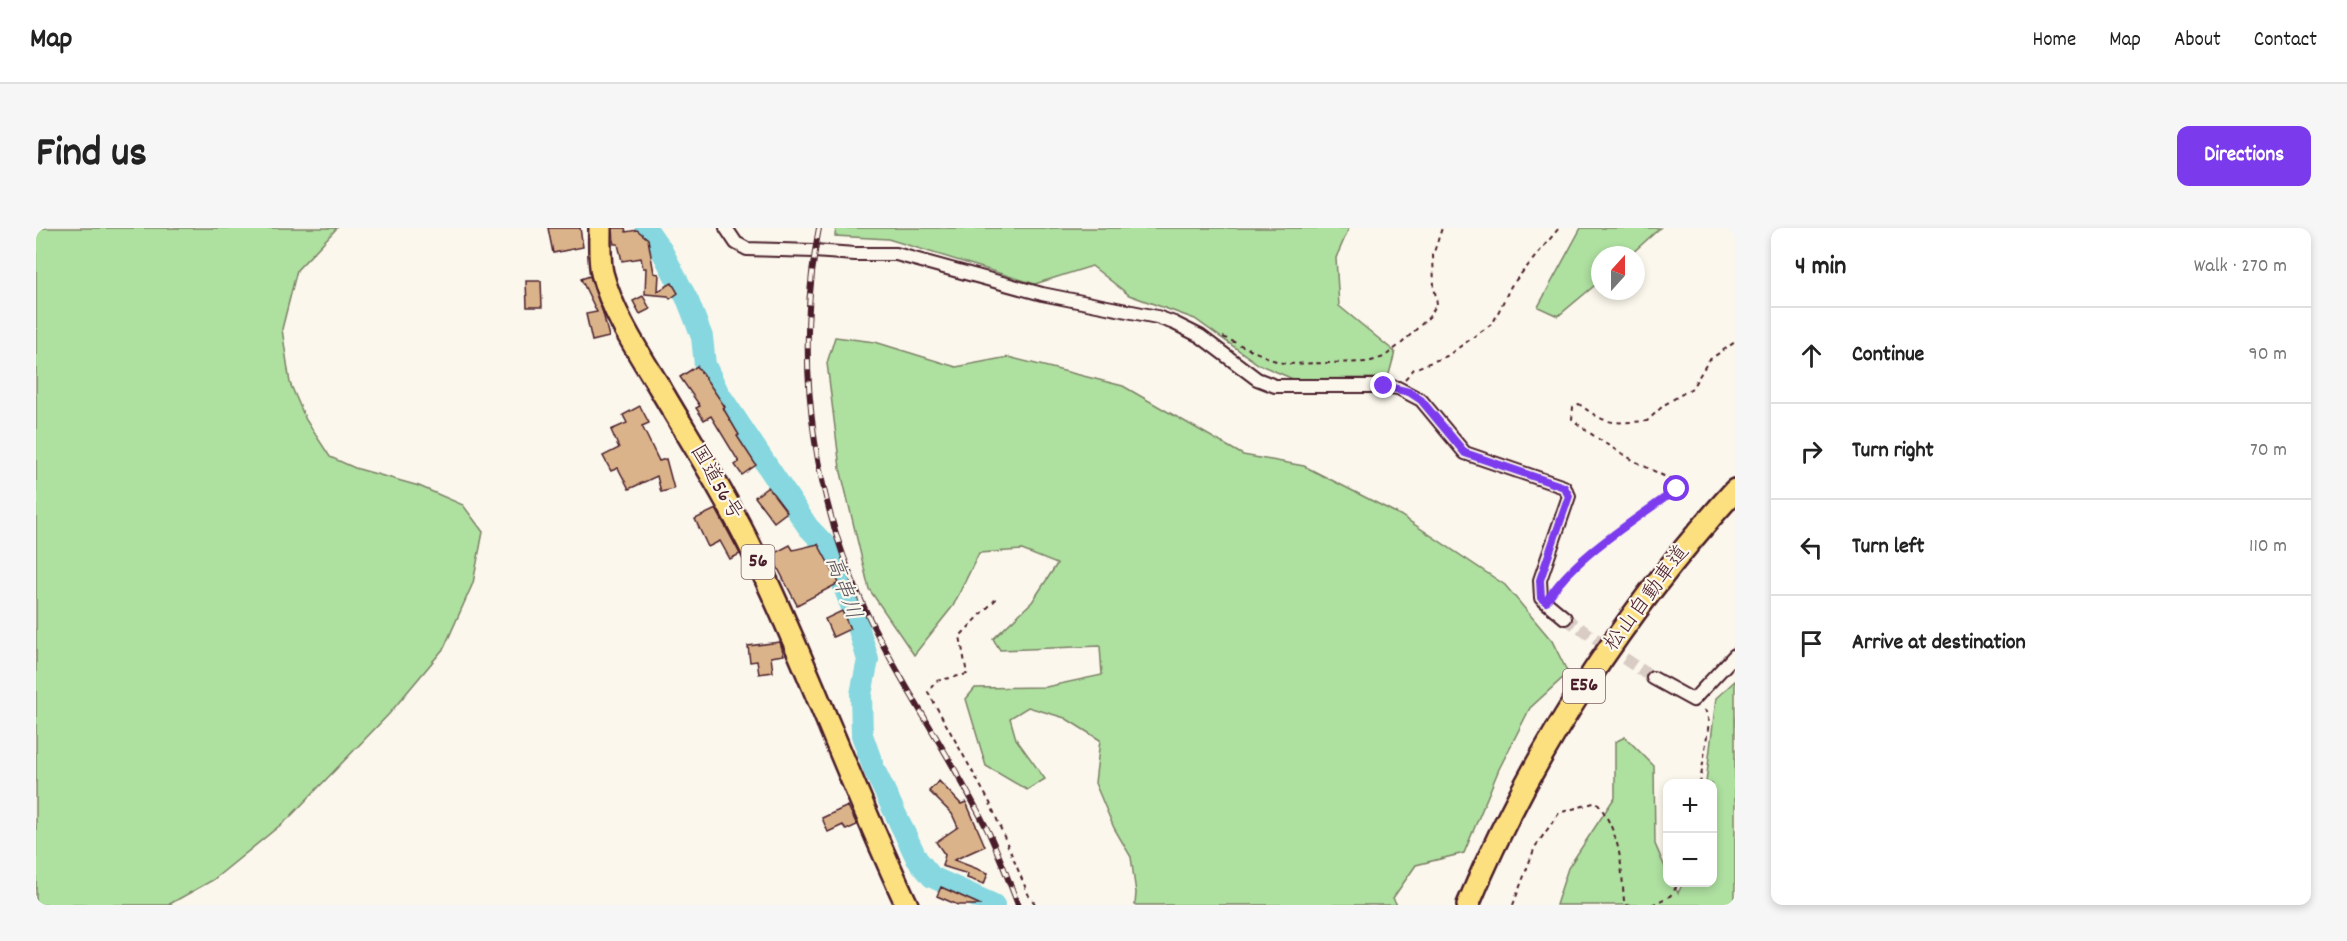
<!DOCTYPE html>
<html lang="en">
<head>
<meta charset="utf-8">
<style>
  :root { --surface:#fff; --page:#f6f6f6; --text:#222; --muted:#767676; --line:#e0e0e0; --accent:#7c3aed }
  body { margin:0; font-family:Dekko,"Klee One",sans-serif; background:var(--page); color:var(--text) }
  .controls { position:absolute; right:18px; bottom:18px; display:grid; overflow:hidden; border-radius:12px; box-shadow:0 3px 9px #0003 }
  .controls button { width:54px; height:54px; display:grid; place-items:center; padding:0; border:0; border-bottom:2px solid var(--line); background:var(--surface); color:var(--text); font:30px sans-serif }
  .compass { position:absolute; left:1555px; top:18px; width:54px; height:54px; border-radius:50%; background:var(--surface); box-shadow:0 3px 9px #0003; rotate:21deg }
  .stop { position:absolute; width:18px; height:18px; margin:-14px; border:4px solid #7c3aed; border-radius:50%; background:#fff }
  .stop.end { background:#7c3aed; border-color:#fff; box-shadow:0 2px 6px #0008 }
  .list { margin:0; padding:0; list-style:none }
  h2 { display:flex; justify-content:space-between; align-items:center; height:78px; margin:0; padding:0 24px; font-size:26px }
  h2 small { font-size:20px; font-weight:400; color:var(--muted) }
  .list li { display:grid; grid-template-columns:39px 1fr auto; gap:18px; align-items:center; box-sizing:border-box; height:96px; padding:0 24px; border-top:2px solid var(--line) }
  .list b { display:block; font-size:22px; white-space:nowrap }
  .list em { font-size:20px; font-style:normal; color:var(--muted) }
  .icon { flex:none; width:33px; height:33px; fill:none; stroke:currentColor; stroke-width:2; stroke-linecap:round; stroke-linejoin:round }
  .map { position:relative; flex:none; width:1699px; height:677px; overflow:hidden; border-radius:12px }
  header { display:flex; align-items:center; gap:36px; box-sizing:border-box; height:84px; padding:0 30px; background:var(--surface); border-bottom:2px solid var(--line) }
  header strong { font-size:28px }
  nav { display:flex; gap:33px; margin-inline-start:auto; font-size:21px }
  .intro { display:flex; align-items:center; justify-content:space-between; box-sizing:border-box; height:144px; padding:0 36px }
  h1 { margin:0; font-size:42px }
  .button { padding:15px 27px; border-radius:12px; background:var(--accent); color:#fff; font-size:21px; font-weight:700 }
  main { display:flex; gap:36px; padding:0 36px }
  aside { flex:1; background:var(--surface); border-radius:12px; box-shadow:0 3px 9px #0003 }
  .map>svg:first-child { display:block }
</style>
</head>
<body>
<header>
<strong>Map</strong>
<nav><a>Home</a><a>Map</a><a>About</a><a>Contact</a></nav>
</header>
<div class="intro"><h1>Find us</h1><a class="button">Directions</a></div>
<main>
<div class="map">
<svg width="1699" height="677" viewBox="0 0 1699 677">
  <rect width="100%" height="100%" fill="#fbf7ec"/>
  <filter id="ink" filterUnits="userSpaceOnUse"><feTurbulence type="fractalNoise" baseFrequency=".0167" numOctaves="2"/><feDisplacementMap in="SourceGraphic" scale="12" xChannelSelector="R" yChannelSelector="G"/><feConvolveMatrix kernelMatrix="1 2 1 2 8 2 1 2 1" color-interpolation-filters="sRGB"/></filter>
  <g filter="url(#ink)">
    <path fill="#aee0a0" stroke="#7c8066" stroke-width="1.5" d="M0,0h301l-40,42 -15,59 8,54 16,37 24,37 25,11 64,18 44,19 20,27 -10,51 -29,65 -55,66 -100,104 -76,62 -45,25h-132z
      M800,0h513l-13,30 3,48 56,46 -7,26 -95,1 -35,-15 -63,-45 -66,-24 -37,-29 -57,18 -147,-45 -53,-3z
      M1545,0h79l-30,27h-30v26l-42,35 -20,-9z
      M799,109l40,5 81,25 52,-10 115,29 120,69 61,11 96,49 105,70 47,56 16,32 -38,35 -31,61 -35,84 -48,12 -23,33 4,7h-262l1,-12 -5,-36 -17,-29 -19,-45 5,-43 -35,-22 -37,-11 -18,11 6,21 29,40 -18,11 -41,-24 -20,-67 9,-11 71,-1 56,-12 -2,-29 -100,4 -7,-11 39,-37 25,-38 -35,-14 -43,3 -26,53 -39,49 -45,-66 -29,-121 -13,-105z
      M1699,453v224h-179l12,-37 47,-71v-55l10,-5 29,29 1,78 12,28 1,10 5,1 5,10 5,-10 29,-1v-98l-6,-1 10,-85z"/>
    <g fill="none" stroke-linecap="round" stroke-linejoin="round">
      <path stroke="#86d7df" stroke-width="22" d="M610,0l16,23 26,50 14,36 3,28 13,27 90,135 22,23 24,63 14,47 -7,34 1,41 12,34 43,90 15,18 62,28"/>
    </g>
    <path fill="#dab38b" stroke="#4a1f2b" stroke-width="1.5" d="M512,0h32l3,19 -30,6z
      M577,0h12l1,4 11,-2 11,9 6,34 5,1 -1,17 14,-8 6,10 -8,6 -2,-3 -23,-2 1,-26h-3l-2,-10 -19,3 -4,-17h-4z
      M554,48l13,37 6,24 -17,4 -6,-27 11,-2 -16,-33z
      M490,53h15l1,26h-15z
      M607,68l7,13 -10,5 -7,-13z
      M661,138l28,41 -2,1 16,27 -2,1 19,29 -14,10 -7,-10 4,-3 -28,-46 -7,4 -8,-12 4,-2 -20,-29z
      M604,178l9,17 -7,3 17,35 7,-2 8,30 -13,3 -4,-16 -28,13 -11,-21 -7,3 -8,-15 16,-8 -8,-18 16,-7 -4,-8z
      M732,259l19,25 -13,10 -19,-25z
      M680,281l24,45 -10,5 -10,-18 -12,6 -13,-28z
      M782,316l21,39 -42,22 -26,-50 19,-10 3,5z
      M806,383l8,18 -17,8 -8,-18z
      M744,414l4,13 -13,2 2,15 -14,2 -2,-13 -7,1 -2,-16z
      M903,553l22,23 5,-2 19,44 -31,14 34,13 -4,11 -17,-6 1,-4 -26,-8 3,-11 -9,-13 22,-15 -6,-13 -23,-23z
      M812,578l9,19 -11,5 -3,-5 -15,7 -6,-14z
      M905,659l40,18h-23l-21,-9z"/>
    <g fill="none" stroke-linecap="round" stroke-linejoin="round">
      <path stroke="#d8ccc5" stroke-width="12" stroke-dasharray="12 6" stroke-linecap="butt" d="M1529,390l88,60"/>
      <defs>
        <path id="street" d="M690,0l10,15 11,6 67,2 41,3h41l146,40 115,23 17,6 26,13 57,43 18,7h109l14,2 23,12 44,53 99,34 5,9 -29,84 1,18 24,20
          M1617,450l40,22 42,-45"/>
        <path id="highway" d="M564,0c0,15 -1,31 2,45 11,42 37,80 59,117 30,51 62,101 88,154 58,118 102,242 158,361
          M1432,677c62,-150 158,-295 267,-415"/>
      </defs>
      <use href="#street" stroke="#4a1f2b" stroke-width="16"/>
      <use href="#highway" stroke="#4a1f2b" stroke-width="26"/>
      <path stroke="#4a1f2b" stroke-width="2" stroke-dasharray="4.5 4.5" stroke-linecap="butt" d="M1187,109l50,23 13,4 82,-2 16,-5 18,-14 27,-26 8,-13 -3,-18 -1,-31 9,-27
        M1369,151l9,-10 33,-13 46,-33 18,-37 48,-58
        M1518,361l24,-26 99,-75 1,-5c-37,-18 -74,-37 -106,-64l1,-12 6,-3c29,22 32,19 68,17l17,-16 28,-17 17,-28 26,-18
        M960,371l-36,37 7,38 -31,7 -8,11 62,111 39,93 7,9
        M1664,556l9,-62 -3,-10 -4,-4
        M1477,677l22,-58 24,-34 38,-11c24,34 24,59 27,99l4,4
        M1616,677l18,-9 10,-14"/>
      <use href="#street" stroke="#fbf7ec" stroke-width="12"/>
      <use href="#highway" stroke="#fce080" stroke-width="21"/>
      <defs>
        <path id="rail" d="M783,0c-27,141 -5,289 63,415 34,64 75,125 107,190 11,24 20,48 29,72"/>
      </defs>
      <use href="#rail" stroke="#4a1f2b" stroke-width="6"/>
      <use href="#rail" stroke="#fbf7ec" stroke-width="4" stroke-dasharray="11" stroke-linecap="butt"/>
    </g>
  </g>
  <g fill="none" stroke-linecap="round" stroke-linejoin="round" filter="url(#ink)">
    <path stroke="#7c3aed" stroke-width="8" d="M1348,158l25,6 12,8 44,53 99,34 5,9 -29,84 1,18 5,4c26,-44 89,-82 131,-113"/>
  </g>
  <g text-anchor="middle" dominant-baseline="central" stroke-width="4.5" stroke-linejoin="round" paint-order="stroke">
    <g fill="#fbf7ec" stroke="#7f6065" stroke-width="1.5">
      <rect x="705.5" y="317" width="33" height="34" rx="4.5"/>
      <rect x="1527" y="441" width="42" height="34" rx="4.5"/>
    </g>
    <g font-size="20" font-weight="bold" fill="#4a1f2b">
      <text x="722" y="334">56</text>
      <text x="1548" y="458">E56</text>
    </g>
    <g font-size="21" fill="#4a1f2b" stroke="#fbf7ec">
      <text transform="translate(679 255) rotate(60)">国道56号</text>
      <text transform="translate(1612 371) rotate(-53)">松山自動車道</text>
    </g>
    <g font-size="22" font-style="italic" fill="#5c5661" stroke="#fbf7ec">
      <text transform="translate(806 360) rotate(70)">高串川</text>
    </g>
  </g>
</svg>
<div class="controls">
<button>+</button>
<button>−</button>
</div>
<svg class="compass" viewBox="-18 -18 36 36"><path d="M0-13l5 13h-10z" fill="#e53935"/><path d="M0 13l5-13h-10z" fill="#767676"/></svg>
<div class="stop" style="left:1641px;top:261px"></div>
<div class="stop end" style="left:1348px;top:158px"></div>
</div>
<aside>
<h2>4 min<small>Walk · 270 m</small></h2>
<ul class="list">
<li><svg class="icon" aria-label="ahead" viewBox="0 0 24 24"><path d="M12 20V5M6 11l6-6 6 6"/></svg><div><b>Continue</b></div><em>90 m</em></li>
<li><svg class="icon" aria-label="right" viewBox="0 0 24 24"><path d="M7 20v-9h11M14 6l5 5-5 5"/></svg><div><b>Turn right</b></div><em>70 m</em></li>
<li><svg class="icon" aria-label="left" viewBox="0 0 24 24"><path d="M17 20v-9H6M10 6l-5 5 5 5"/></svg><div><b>Turn left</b></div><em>110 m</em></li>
<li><svg class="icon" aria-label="arrive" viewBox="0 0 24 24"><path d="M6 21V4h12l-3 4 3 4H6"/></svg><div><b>Arrive at destination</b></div></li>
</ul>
</aside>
</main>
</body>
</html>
